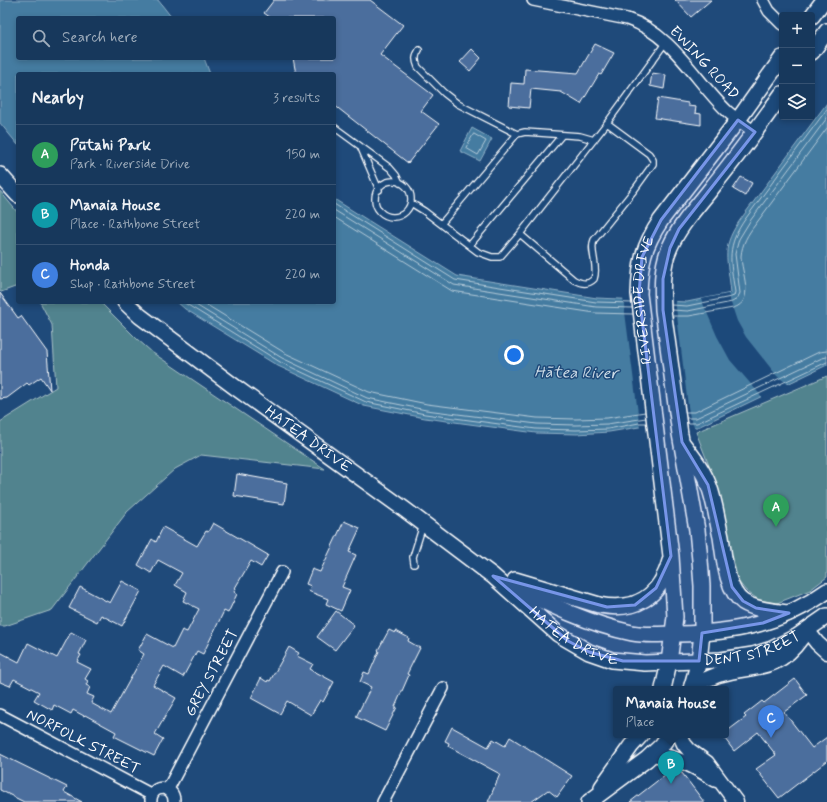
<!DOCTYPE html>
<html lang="en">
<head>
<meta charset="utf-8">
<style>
  :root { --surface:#17385c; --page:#244365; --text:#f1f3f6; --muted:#9eacbb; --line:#365272; --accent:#ffd166 }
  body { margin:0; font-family:Mynerve,sans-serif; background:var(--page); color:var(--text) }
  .controls { position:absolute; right:12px; top:12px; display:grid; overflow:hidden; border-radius:4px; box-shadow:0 2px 6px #0003 }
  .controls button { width:36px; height:36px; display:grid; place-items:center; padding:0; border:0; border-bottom:1px solid var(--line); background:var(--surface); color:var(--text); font:20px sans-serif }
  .you { position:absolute; left:514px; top:355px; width:14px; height:14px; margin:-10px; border:3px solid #fff; border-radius:50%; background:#1a73e8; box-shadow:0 0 0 6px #1a73e833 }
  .badge { display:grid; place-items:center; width:26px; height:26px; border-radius:50%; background:var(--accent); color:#fff; font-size:13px; font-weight:700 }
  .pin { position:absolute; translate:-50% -33px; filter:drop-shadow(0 1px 2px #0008) }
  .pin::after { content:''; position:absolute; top:21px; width:14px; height:12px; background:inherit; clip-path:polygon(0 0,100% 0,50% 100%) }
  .popup { position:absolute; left:613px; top:686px; width:116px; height:52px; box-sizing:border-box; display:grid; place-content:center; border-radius:4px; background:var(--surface); filter:drop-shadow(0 1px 3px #0005); font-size:13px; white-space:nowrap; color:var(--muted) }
  .popup b { font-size:15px; color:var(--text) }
  .popup::after { content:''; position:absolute; left:50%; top:100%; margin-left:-8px; border:8px solid transparent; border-top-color:var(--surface) }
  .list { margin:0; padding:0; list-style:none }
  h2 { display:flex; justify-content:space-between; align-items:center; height:52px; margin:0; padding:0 16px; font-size:17px }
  h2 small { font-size:13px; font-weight:400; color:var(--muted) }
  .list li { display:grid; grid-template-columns:26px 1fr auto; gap:12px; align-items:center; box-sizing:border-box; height:60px; padding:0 16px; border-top:1px solid var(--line) }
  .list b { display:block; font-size:15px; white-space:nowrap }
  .list p { margin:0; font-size:13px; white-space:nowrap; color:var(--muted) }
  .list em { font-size:13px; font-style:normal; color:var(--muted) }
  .icon { flex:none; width:22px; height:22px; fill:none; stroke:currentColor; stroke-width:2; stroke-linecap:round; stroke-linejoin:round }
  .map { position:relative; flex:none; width:827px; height:802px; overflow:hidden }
  .search { position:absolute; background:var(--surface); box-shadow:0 2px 6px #0003; left:16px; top:16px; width:320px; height:44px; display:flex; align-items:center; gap:10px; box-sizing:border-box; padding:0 14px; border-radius:4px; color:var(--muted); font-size:15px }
  .panel { position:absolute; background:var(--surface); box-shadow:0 2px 6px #0003; left:16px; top:72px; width:320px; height:232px; border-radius:4px }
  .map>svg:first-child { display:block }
</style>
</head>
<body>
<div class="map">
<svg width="827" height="802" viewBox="0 0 827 802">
  <rect width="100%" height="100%" fill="#1f4a7a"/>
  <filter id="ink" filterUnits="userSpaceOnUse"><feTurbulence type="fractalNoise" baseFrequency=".025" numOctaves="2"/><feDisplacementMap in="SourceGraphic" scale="8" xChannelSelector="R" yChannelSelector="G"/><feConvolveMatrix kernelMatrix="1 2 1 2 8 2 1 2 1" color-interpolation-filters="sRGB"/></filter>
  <g filter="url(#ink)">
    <path fill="#51838e" stroke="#a8c1c6" d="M0,191l18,22v73l-17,6 -1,-1z
      M40,302h60l37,37 16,14 172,116 -124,-14 -26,14 -48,43 -75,98 -47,16h-5v-204l56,-35 -4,-62z
      M827,376v201l-17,13 -33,13 -18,-3 -13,-9 -8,-10 -25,-105 -17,-44z"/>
    <path fill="#457ca1" stroke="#8fb0c7" d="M0,0h158l14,18h-154v40h186l6,16h-192v71l-18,-22z
      M827,103v262l-129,62h-59l-30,5 -32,2 -41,-1 -111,-15 -61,-12 -86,-40 -93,-57 -8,-7h157v-103l123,77 140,22 90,4 44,-9c-3,-35 -12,-45 12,-77z
      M472,128l20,11 -12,22 -20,-10z"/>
    <path fill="#1f4a7a" d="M728,294l9,27 9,16 31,39 12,9 -26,13 -33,-38 -13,-24 -16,-37z
      M623,297l52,2 13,107 2,12 5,11h-55z"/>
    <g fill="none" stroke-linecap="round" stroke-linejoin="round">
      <path stroke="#b5cbd9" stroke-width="1" d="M474,134l12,7 -8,14 -12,-7z
        M334,204l121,76 141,22 36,1
        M334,210l120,75 142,22 36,1
        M334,217l118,74 143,22 38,1
        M183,302l97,60 86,40 59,12 111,15 40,1 32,-1 31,-6h7
        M191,302l91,56 85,40 59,12 111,14 39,1 31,-1 39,-6
        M202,302l83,51 84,39 58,12 110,14 39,1 31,-1 38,-6
        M671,305l16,1 44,-9 3,-1 1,-4c-5,-32 -9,-46 11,-74l81,-109
        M672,310l16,1 44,-9 5,-3 3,-6 -5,-39 4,-15 11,-18 77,-103
        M672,316h17l44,-8c23,-6 8,-36 8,-52 1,-12 7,-22 14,-31l72,-97
        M686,412h9l124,-60 8,-1
        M686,418h10l126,-60 5,-1
        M687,423h10l130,-61"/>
    </g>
    <path fill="#4c6e9d" stroke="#fff" d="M274,0h96l33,25 -23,30 53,40 -12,16 18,13 -31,39 -74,-58v-31h-38l-3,-16h41v-40h-63l-7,-5z
      M675,0h36l-20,17z
      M595,44l19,9 -13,22 -2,-1 -18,30 -20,-12 -30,-3 -2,19 -20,-2 2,-23 13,1 1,-15 53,4z
      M472,49l9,9 -11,13 -10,-9z
      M652,73l14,2 -2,14 -14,-3z
      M658,98l30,5v3l8,1 -1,6 6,1v11l-46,-7z
      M741,177l11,6 -7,13 -12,-7z
      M0,293l18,25 3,-2 26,36 3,38 -9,-13 -12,8 -2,-2 -20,15 -7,1z
      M237,474l50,9 -3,21 -50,-8z
      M344,521l16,7 -11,24 7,3 -14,32 8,3 -9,21 -15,-7 2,-5 -20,-8 3,-5 -5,-2 6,-15 8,3z
      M213,523l55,32 -7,12 -10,-6 -16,27h1l-2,4 3,2 -9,19 -4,-2 -21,43 -6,-3 -14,26 -19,-11 -11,19 23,13 -21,36 8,5 -9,17 -40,-20 2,-4 -31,-17 -1,1 -11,-6 -2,4 -17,-9 -2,5 -18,-10 5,-8 -25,-13 -4,7 -10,-4v-30l19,10 9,-19 29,15 14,-26 15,8 -7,14 2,1 -4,7 14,7 -6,10 3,2 -2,4 4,2 -3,7 7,3 -3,6 20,11 33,-60 -6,-4 9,-16 26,14 9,-18 5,2 12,-23 -16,-8 4,-9 -12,-7 7,-12 -24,-13 -7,13 -13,-8 14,-26 4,3 7,-15 34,19 9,-15 2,1z
      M122,581l19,10 -19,35 -21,-11 -4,7 -28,-14 11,-21 30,16z
      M336,611l18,14 -19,25 -18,-13z
      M389,630l6,3 1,-2 13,7 -1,3 12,7 -13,26 2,1 -14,32h2l-12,24 -29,-14 15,-30 -11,-5 4,-10 5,2 10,-23 -1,-1z
      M289,647l10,6 -2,3 16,8 -3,5 24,13 -11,20 -3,-2 -9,15 -24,-14 -7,13 -29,-16 10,-20 6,4 1,-2 2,1z
      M795,679l12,16 -23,17 28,36 15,-11v24l-48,37 -23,-29 20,-14 -18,-23 -24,19 -12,-16h4v-3l20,-15 -2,-2 18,-14 2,2z
      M452,727l36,20 5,-8 12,7 5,-9 62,39 -15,21 -9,-7 -17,12h-43l12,-28 -52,-28 1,-3 -4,-2z
      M0,754l67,33 -3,5 18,10h-58l-24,-12z
      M670,771l12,2 22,29h-74z"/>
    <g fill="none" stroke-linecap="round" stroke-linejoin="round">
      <defs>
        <path id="service" d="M419,50c-4,6 -4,10 -1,17l26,26 14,11 59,30
          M334,127l56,41 6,7 4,8
          M361,148l18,42
          M375 199a18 18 0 1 1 36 0a18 18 0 1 1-36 0Z
          M411,203l13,8 54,41 14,5h8l20,-23 87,-111 59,-81
          M441,224l76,-90 8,-2 55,4 14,4
          M520,234l54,46c8,4 14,5 20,-1 5,-14 -5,-28 0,-39l41,-51 18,-25v-4l-4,-6 -42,-31
          M470,245l92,-110
          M414,564l-1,-7 10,-32"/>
        <path id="minor" d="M533,0l94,19c46,15 68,62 101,93 8,7 18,14 27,20
          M763,0l6,11 13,13
          M0,715l152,80
          M168,789l114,-217
          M151,801c-1,-17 24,-17 23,1
          M383,802l60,-114"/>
        <path id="tertiary" d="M807,630l10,13 10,9
          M680,735l4,9 5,6 18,13 29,39
          M652,754c27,4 41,11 64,26"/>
        <g id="secondary">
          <path d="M812,16l12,-16"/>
          <path d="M812,52l15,-21"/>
          <path d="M0,175l18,20"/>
          <path id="s1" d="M125,302l15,14 95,71 169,122 89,67 65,58 31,18 23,8 33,3 76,-3 32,-5 19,-6 26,-13 29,-20"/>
          <path d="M683,444c10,13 20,26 26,42 6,16 8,34 12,51 3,19 5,53 22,65 13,8 30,9 45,11"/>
          <path d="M515,580l84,25c37,7 61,-8 71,-44"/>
          <path d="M511,585c39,20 78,39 121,48 15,3 30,1 46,1 55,-1 104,-10 149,-43"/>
          <path d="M692,686c9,-4 19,-9 28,-12 35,-10 57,-2 81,-36"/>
          <path id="s2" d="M663,689l6,-27 6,-45 -4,-61 -32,-262c1,-32 4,-47 22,-74l77,-100 44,-62"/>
          <path d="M691,689l8,-28 3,-28v-47l-2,-26 -3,-30 -17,-96 -17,-124c-1,-21 -2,-44 7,-63 10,-23 29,-42 44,-62 24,-30 46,-60 68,-91"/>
          <path d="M602,787l29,-41 10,-11"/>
          <path d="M589,802l58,-43 15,-14 7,-10"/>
        </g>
      </defs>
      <use href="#service" stroke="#fff" stroke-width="8"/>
      <use href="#minor" stroke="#fff" stroke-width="14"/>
      <use href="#tertiary" stroke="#fff" stroke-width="17"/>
      <use href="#secondary" stroke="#fff" stroke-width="18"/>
      <use href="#service" stroke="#1f4a7a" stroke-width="5.5"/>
      <use href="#minor" stroke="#1f4a7a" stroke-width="11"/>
      <use href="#tertiary" stroke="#1f4a7a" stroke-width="14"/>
      <use href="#secondary" stroke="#1f4a7a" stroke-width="15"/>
    </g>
  </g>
  <path fill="#7795e8" fill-opacity="0.2" stroke="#7795e8" stroke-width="3" stroke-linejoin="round" d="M738,120l17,12 -76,97 -9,19 -7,31v31l19,132 26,43 24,102 11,14 13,7 33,5 -26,10 -61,10 -3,28h-76l-34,-9 -21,-11 -75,-65 114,31 28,-2 21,-17 15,-32 -32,-262 3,-37 19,-37z"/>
  <g text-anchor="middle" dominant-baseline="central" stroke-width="3" stroke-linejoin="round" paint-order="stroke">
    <g font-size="15" fill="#fff" stroke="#1f4a7a">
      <text transform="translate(704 63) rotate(47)">EWING ROAD</text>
      <text stroke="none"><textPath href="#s2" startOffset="392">RIVERSIDE DRIVE</textPath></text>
      <text stroke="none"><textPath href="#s1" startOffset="229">HATEA DRIVE</textPath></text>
      <text stroke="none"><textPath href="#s1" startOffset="561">HATEA DRIVE</textPath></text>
      <text stroke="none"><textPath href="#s1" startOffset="748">DENT STREET</textPath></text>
      <text transform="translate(212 673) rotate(-62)">GREY STREET</text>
      <text transform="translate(83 742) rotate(27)">NORFOLK STREET</text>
    </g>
    <g font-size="16" font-style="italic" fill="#d0dee8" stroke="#1f4a7a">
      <text transform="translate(576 373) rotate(1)">Hātea River</text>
    </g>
  </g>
</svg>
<div class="controls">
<button>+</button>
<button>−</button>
<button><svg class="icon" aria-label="layers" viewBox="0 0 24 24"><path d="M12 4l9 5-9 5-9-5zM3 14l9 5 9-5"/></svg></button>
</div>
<div class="you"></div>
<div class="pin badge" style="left:776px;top:527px;background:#2e9e5b">A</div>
<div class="pin badge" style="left:671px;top:784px;background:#0f9aa8">B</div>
<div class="popup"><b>Manaia House</b>Place</div>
<div class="pin badge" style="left:771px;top:738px;background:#3f7fe0">C</div>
<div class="search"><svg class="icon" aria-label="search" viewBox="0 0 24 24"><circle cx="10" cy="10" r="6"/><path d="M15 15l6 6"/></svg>Search here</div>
<section class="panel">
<h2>Nearby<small>3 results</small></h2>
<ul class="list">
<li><span class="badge" style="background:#2e9e5b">A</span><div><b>Pūtahi Park</b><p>Park · Riverside Drive</p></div><em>150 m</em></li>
<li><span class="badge" style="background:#0f9aa8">B</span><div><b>Manaia House</b><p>Place · Rathbone Street</p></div><em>220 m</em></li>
<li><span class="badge" style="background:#3f7fe0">C</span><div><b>Honda</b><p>Shop · Rathbone Street</p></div><em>220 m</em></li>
</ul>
</section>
</div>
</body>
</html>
